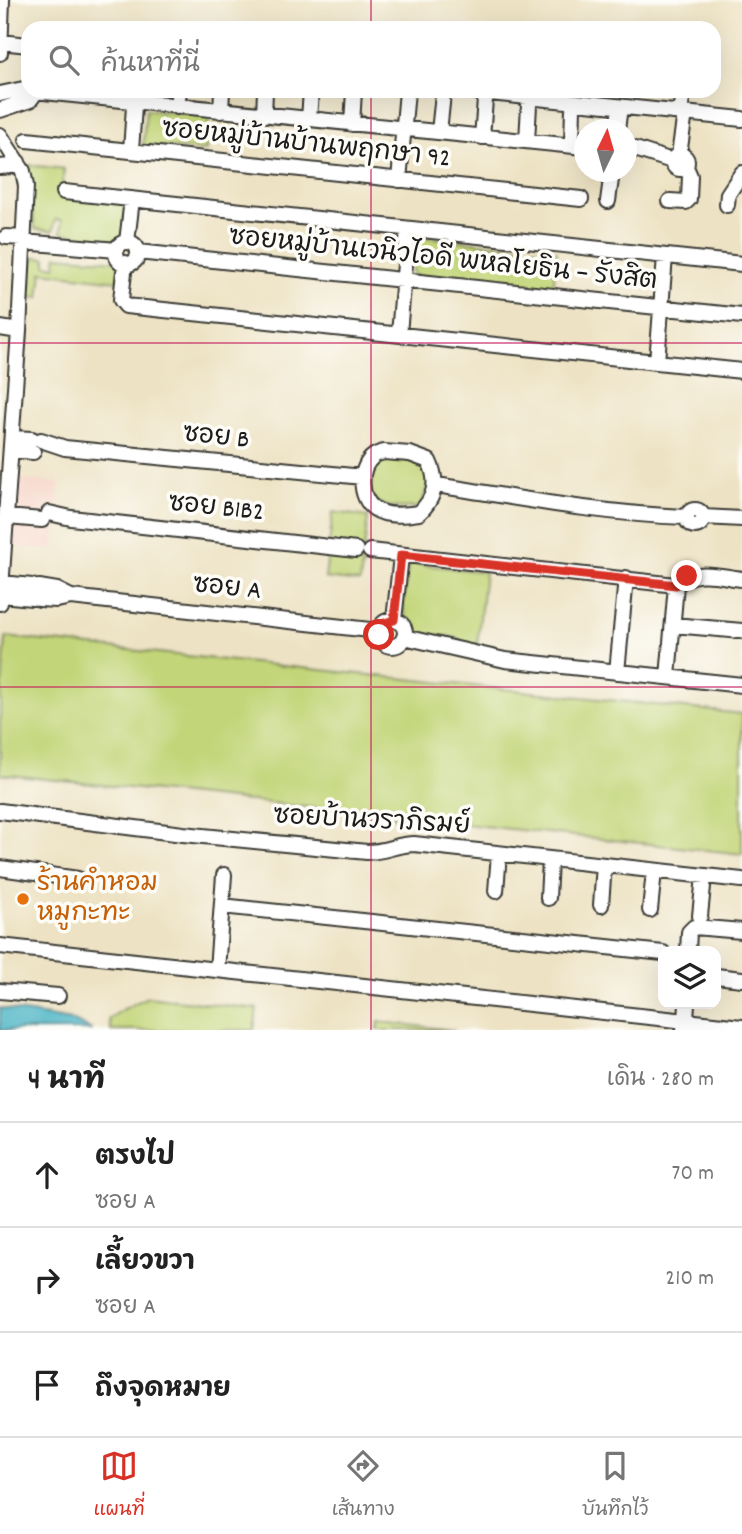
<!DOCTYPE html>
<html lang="th">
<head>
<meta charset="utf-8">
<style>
  :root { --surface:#fff; --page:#f2f2f2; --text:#222; --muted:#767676; --line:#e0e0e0; --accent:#d93025 }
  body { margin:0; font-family:Dekko,"Playpen Sans Thai",sans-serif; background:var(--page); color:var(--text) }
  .controls { position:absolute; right:21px; bottom:21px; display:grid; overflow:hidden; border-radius:14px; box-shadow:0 7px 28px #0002 }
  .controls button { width:63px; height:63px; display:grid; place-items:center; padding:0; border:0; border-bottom:2px solid var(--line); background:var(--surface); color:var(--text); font:35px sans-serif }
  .compass { position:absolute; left:574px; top:119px; width:63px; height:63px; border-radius:50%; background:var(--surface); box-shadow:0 7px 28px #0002; rotate:5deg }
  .stop { position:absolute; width:21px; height:21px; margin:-16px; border:5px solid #d93025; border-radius:50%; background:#fff }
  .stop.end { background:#d93025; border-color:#fff; box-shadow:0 2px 7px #0008 }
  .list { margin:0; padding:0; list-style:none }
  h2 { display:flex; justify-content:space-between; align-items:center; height:91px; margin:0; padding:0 28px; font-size:30px }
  h2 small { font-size:23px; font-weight:400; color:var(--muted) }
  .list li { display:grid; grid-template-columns:46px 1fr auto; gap:21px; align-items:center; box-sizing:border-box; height:105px; padding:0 28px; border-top:2px solid var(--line) }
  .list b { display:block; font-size:26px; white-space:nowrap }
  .list p { margin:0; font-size:23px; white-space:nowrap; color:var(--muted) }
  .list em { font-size:23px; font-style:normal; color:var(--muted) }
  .icon { flex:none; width:38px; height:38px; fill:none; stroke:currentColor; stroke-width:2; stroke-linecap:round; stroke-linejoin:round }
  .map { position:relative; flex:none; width:742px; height:1030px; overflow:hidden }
  .search { position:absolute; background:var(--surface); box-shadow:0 7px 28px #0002; left:21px; right:21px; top:21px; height:77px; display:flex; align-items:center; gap:18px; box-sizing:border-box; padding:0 24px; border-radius:21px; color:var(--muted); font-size:26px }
  .sheet { height:406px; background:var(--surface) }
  nav { display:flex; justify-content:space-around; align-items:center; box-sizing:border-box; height:98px; border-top:2px solid var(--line); background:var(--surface); font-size:19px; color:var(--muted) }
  nav a { display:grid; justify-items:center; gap:4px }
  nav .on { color:var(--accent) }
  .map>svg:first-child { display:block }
</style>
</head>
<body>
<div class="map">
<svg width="742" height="1030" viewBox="0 0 742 1030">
  <rect width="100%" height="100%" fill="#fdfcf7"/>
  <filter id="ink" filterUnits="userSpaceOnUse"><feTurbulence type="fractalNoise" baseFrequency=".0143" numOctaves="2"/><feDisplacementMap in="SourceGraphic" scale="14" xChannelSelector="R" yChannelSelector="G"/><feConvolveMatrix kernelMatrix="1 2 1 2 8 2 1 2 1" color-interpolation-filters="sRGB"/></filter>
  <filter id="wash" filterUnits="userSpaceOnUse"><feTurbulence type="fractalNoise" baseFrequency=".00686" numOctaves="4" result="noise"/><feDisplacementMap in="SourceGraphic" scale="28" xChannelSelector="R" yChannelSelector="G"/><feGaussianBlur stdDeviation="1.57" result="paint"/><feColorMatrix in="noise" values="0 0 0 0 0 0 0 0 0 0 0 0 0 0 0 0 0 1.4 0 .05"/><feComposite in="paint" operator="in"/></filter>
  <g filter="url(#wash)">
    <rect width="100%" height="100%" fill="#ede2c3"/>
    <path fill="#f6d2c4" d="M21,479l38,4 -6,67 -40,-4z"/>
    <path fill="#c2d578" stroke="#6f784a" stroke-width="2" d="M146,110l63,6 -3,35 -63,-6z
      M27,165l37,4 -3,26 65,10 -4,35 -5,1 -56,-8 1,-13 -6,-1 -3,12 -18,-2z
      M415,236l142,15 -4,39 -141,-15z
      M57,256l59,5 3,3 -2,17 -75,-9 -3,26 -9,-1 3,-40 13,1v7l9,2z
      M376,457l48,5 8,13 -12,32c-22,2 -51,3 -53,-25 -1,-12 2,-16 9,-25z
      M333,512l35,5 -8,65 -35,-4z
      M414,564l71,8 -8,74 -29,-10 -32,-2 -7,-7 -6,-19 5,-42z
      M6,637l736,77v140l-742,-80v-66z
      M147,997l110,12 -3,21h-143l-2,-11 13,-9z
      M379,1022l76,8h-77z"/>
    <path fill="#47b3c5" stroke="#326870" stroke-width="2" d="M0,1008l72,12 20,10h-92z"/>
  </g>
  <g filter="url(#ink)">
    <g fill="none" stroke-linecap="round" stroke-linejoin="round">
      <defs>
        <path id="minor" d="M1,42l27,3
          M0,53l2,-53
          M34,91l550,56
          M470,91l272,28
          M0,94l28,-6
          M177,107l2,-16
          M0,110l30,-10 6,-8
          M221,111l1,-20
          M680,113l3,-22
          M264,115l1,-24
          M309,119l2,-28
          M352,124l2,-33
          M617,130l3,-23
          M439,132l4,-38
          M0,135l23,36 3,15 -7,145 -19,272
          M482,137l3,-37
          M27,140l554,59
          M527,141l2,-36
          M572,145l1,-38
          M626,146l46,15
          M131,151l4,-60
          M673 162a7 7 0 1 1 14 0a7 7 0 1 1-14 0Z
          M679,155l6,-42
          M0,167l11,-1 7,-4
          M399,180l8,-89
          M64,192l678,72
          M608,201l4,-29
          M670,201l16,1 3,-3 1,-23 -4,-9
          M727,205l1,-11 14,-21
          M6,237l17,1
          M23,242l94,8
          M127,242l5,-43
          M116 253a11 11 0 1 1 22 0a11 11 0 1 1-22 0Z
          M138,252l604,64
          M125,263l-4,37 5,6 616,65
          M0,328l19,3
          M399,334l9,-105
          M657,362l8,-106
          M12,438l20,1
          M41,440l24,8 298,29
          M11,450l22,2
          M384,452l26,2 19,7c10,21 6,37 -10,52 -14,2 -32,4 -44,-4 -16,-10 -17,-42 -1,-53 0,-1 9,-4 10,-4z
          M436,485c83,13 166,29 250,32
          M687 518a8 8 0 1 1 16 0a8 8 0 1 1-16 0Z
          M49,513l22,5 285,32
          M7,517l35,3
          M703,517l39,2
          M370,551l306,34c20,-17 41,-9 66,-6
          M2,583l30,3
          M39,587l18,3 14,7 308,34
          M1,595l31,3
          M39,599l18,1 14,-3
          M379 633a13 13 0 1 1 26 0a13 13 0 1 1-26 0Z
          M394,620l7,-64
          M673,625l69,6
          M404,637l101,23 237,25
          M617,672l9,-94
          M668,677l8,-92
          M0,811l183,23 184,18c17,0 31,-8 47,-8l328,36
          M0,868l78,11
          M496,891l3,-37
          M548,898l2,-38
          M601,905l3,-40
          M222,906l441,47
          M650,910l4,-39
          M700,916l4,-40
          M0,946l217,24 7,-95
          M688,951l1,-19 5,-5 48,4
          M217,970l469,51 1,-17
          M716,976l26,3
          M0,991l58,5
          M684,1029l2,-8 56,6"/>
      </defs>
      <use href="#minor" stroke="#3b3a35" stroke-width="18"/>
      <use href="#minor" stroke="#fff" stroke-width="14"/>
    </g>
  </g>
  <g fill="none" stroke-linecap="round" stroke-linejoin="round" filter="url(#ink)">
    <path stroke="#d93025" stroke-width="9" d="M379,635l3,-11 12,-4 7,-65 275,30 11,-9"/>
  </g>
  <path fill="none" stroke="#c2185b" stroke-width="2" stroke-opacity="0.55" d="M371,0v28M371,91v939M0,343h742M0,687h742"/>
  <circle fill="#e8710a" stroke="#fdfcf7" stroke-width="2.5" cx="23" cy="899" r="7"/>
  <g text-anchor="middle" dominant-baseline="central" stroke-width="7" stroke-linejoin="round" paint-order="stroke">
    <g font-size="26" fill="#1c1c1c" stroke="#fdfcf7">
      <text transform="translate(306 145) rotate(6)">ซอยหมู่บ้านบ้านพฤกษา 92</text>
      <text transform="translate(443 260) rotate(6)">ซอยหมู่บ้านเวนิวไอดี พหลโยธิน – รังสิต</text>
      <text transform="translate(216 438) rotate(6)">ซอย B</text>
      <text transform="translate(216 509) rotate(6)">ซอย B1B2</text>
      <text transform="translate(227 589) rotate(6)">ซอย A</text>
      <text transform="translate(372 822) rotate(3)">ซอยบ้านวราภิรมย์</text>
    </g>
    <g font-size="26" fill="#c56008" stroke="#fdfcf7" text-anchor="start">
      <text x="37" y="884">ร้านคำหอม<tspan x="37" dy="30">หมูกะทะ</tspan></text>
    </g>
  </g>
</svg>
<div class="controls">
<button><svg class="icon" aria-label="layers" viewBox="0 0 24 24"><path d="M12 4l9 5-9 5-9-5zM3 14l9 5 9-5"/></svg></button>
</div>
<svg class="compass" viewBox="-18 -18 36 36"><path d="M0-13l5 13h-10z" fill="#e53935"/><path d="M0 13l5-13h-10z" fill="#767676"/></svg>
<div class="stop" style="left:379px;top:635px"></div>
<div class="stop end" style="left:687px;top:576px"></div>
<div class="search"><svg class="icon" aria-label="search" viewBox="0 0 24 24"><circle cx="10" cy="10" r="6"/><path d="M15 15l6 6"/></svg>ค้นหาที่นี่</div>
</div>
<section class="sheet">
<h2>4 นาที<small>เดิน · 280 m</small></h2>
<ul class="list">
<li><svg class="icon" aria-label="ahead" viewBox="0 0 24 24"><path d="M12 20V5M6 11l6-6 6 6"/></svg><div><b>ตรงไป</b><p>ซอย A</p></div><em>70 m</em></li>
<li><svg class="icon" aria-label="right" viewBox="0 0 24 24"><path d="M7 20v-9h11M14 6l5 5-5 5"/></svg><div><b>เลี้ยวขวา</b><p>ซอย A</p></div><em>210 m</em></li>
<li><svg class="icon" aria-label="arrive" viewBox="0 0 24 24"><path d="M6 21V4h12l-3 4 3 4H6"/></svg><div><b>ถึงจุดหมาย</b></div></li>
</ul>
</section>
<nav>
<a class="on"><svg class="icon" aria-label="map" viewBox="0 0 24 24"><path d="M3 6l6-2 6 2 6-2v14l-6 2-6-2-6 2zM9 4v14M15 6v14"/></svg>แผนที่</a>
<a><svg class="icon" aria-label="directions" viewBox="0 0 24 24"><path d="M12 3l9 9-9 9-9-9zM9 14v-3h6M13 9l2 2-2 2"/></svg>เส้นทาง</a>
<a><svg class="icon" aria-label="saved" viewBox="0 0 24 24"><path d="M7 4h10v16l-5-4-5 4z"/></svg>บันทึกไว้</a>
</nav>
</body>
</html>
